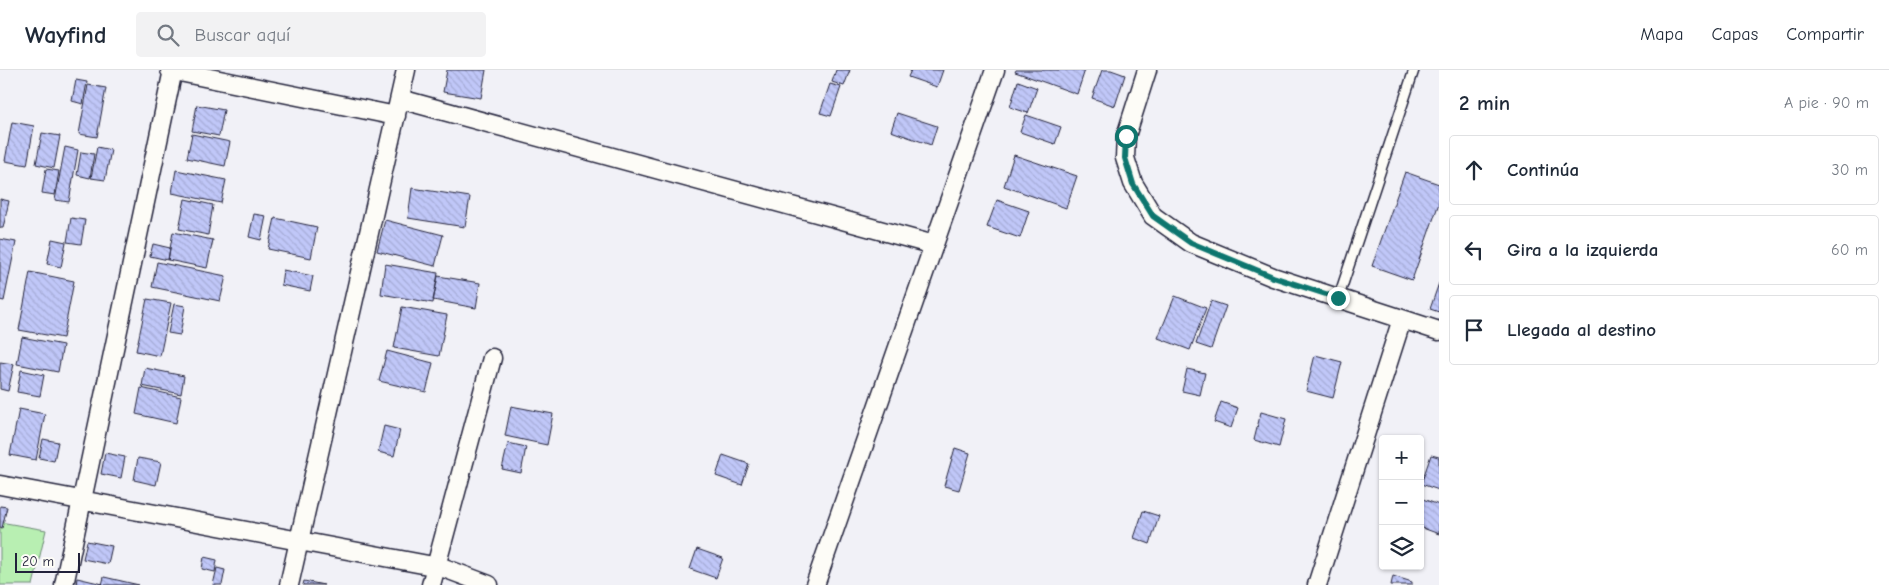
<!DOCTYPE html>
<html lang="es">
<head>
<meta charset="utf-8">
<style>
  :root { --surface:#fff; --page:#f2f2f3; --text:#1f2937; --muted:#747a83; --line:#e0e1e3 }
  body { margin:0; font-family:"Comic Neue",sans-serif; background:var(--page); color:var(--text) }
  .controls { position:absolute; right:15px; bottom:15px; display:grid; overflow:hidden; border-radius:5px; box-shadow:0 1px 4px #0004 }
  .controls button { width:45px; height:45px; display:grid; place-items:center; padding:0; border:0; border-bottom:1px solid var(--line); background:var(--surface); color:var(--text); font:25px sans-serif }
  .scale { position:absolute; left:15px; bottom:12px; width:65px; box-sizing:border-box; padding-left:5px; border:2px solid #22223b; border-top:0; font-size:14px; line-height:18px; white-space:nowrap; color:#22223b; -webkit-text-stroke:4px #fdfcf7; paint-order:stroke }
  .stop { position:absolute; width:15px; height:15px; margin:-11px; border:4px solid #0f766e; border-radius:50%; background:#fff }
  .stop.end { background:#0f766e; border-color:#fff; box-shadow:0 1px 5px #0008 }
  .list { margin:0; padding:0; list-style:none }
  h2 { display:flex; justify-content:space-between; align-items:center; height:65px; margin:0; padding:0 20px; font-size:21px }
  h2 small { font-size:16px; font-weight:400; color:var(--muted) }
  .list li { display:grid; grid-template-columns:32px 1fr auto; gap:15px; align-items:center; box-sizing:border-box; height:70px; margin:0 10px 10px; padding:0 10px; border:1px solid var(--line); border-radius:5px }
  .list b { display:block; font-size:19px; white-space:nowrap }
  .list em { font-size:16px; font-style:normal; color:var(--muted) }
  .icon { flex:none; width:28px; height:28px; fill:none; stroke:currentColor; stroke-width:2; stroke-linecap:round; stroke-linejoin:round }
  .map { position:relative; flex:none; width:1439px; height:515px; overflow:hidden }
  header { display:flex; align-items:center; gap:30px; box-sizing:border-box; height:70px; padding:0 25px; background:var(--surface); border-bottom:1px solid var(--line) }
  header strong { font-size:24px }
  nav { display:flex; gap:28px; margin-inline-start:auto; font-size:18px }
  .search { width:350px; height:45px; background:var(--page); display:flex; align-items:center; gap:12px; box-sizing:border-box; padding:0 18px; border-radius:5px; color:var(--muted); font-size:19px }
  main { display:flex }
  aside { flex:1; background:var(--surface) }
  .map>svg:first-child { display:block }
</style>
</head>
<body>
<header>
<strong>Wayfind</strong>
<div class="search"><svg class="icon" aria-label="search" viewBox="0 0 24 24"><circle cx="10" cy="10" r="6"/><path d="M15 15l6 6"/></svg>Buscar aquí</div>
<nav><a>Mapa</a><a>Capas</a><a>Compartir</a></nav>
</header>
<main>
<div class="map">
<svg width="1439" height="515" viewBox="0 0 1439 515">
  <defs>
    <pattern id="building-back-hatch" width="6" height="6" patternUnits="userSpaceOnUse" patternTransform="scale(1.25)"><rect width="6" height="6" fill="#c0c7f8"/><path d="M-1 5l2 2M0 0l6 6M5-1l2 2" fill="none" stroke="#a5abd6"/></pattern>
  </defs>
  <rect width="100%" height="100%" fill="#f1f1f7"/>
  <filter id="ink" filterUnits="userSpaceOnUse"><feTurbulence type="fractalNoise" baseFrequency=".02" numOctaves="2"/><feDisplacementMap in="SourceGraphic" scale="10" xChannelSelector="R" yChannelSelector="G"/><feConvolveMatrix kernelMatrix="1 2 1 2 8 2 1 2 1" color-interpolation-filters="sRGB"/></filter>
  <g filter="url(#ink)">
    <path fill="#b8efb2" stroke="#6d8876" d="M0,452l46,8 -13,55h-33z"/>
    <path fill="url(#building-back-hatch)" stroke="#22223b" d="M447,0h39l-5,28 -38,-6z
      M836,0h14l-6,16 -12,-4z
      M911,0h32l-6,17 -29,-10z
      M1016,0h69l-8,24 -53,-19 -9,-3z
      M1102,0h9l14,5 -10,31 -23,-8z
      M76,10l11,2 -4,22 -11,-3z
      M1018,11l19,7 -9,25 -18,-6z
      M830,14l11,3 -10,29 -11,-3z
      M88,15l18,3 -9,49 -18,-3z
      M197,35l27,5 -5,26 -27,-5z
      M897,43l40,13 -6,19 -40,-14z
      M1026,45l35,12 -6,17 -35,-12z
      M12,52l22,4 -7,39 -22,-4z
      M42,63l18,3 -6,32 -18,-4z
      M192,64l38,8 -5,24 -38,-8z
      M65,77l13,3 -9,52 -14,-2z
      M97,77l14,3 -6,30 -14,-2z
      M81,82l13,2 -4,24 -13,-3z
      M1014,85l63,21 -11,32 -62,-22z
      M46,99l13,2 -4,24 -13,-2z
      M176,100l50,10 -5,23 -49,-10z
      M1405,102l34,12v19l-27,77 -40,-14z
      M412,118l58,9 -5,30 -57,-9z
      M0,129l9,2 -6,27h-3z
      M185,129l28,6 -5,30 -29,-6z
      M997,130l32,11 -9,27 -33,-11z
      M254,144l12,2 -5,24 -12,-3z
      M71,148l14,2 -4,24 -14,-2z
      M275,148l42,9 -6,31 -43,-9z
      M385,150l58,15 -8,31 -58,-15z
      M173,162l40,8 -6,28 -39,-8z
      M0,169l16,3 -12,59 -4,-1z
      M52,169l14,3 -5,25 -14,-3z
      M153,174l17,4 -2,12 -18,-4z
      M157,192l69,14 -6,25 -68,-14z
      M385,194l53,9 -5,30 -52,-9z
      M283,200l30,6 -3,15 -29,-6z
      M30,202l44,9 -11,57 -44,-8z
      M438,206l42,7 -4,25 -43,-8z
      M1439,213v29l-9,-3z
      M1175,226l31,12 -16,42 -32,-12z
      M147,229l24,4 -11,53 -24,-5z
      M1211,231l15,5 -15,43 -15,-5z
      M174,234l11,2 -5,29 -12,-2z
      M402,237l45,8 -8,41 -45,-8z
      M22,267l41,8 -5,27 -41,-8z
      M387,281l46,12 -7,29 -47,-11z
      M1315,285l27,7 -9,36 -27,-7z
      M0,292l14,2 -6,27 -8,-2z
      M145,298l39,8 -3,18 -39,-8z
      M1187,299l18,4 -5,22 -18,-4z
      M21,300l23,5 -4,21 -23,-4z
      M141,318l40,9 -5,26 -40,-9z
      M1221,332l17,6 -7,20 -17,-6z
      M511,336l42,8 -6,31 -42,-9z
      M19,339l26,5 -9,46 -26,-5z
      M1261,342l25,7 -7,28 -25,-7z
      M384,356l16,4 -6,26 -16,-4z
      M43,369l15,3 -4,19 -15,-3z
      M508,373l18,4 -5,26 -19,-4z
      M955,378l15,5 -11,37 -15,-4z
      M105,383l20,4 -4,21 -20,-4z
      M723,385l26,9 -7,21 -26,-9z
      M1431,385l8,2v33l-18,-6z
      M138,388l23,4 -5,23 -22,-5z
      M1420,428l19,7v29l-19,-7z
      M0,436l7,1 -5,21 -2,-1z
      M1143,441l16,5 -9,28 -16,-6z
      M87,471l25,5 -4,18 -25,-5z
      M697,479l26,9 -7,20 -26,-9z
      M204,487l13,3 -2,12 -13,-3z
      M217,498l8,2 -3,15h-9z
      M1393,506l19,6v3h-21z
      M104,507l35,8h-37z
      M77,508l26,6 -1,1h-26z
      M304,511l20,4h-21z"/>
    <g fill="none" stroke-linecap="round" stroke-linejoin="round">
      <defs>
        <path id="lane" d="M1338,229l76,-229"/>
        <path id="street" d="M170,0l226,46
          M1147,0l-21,66 -1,22 8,25 20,33 38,27 82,34 166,54
          M400,29l534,146
          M0,415l444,83 45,17
          M64,515l109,-515
          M289,515l117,-515
          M431,515l61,-227
          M815,515l180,-515
          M1317,515l85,-266"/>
      </defs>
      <use href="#lane" stroke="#22223b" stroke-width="12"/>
      <use href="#street" stroke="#22223b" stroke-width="21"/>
      <use href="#lane" stroke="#fdfcf7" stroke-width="9"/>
      <use href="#street" stroke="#fdfcf7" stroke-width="18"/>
    </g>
  </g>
  <g fill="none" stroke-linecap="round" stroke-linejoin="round" filter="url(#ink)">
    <path stroke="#0f766e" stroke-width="6" d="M1126,66l-1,22 8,26 20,32 38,27 82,34 65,21"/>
  </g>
</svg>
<div class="controls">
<button>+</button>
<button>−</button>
<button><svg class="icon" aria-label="layers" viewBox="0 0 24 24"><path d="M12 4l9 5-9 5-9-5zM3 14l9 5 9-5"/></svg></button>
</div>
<div class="scale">20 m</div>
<div class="stop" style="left:1126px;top:66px"></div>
<div class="stop end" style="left:1338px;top:228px"></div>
</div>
<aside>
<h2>2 min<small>A pie · 90 m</small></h2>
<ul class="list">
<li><svg class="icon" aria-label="ahead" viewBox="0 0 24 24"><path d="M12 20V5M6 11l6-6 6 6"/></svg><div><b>Continúa</b></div><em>30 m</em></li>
<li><svg class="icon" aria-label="left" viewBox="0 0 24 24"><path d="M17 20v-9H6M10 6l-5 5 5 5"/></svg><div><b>Gira a la izquierda</b></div><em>60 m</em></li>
<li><svg class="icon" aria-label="arrive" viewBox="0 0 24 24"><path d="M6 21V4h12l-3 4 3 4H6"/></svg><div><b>Llegada al destino</b></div></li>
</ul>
</aside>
</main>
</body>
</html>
